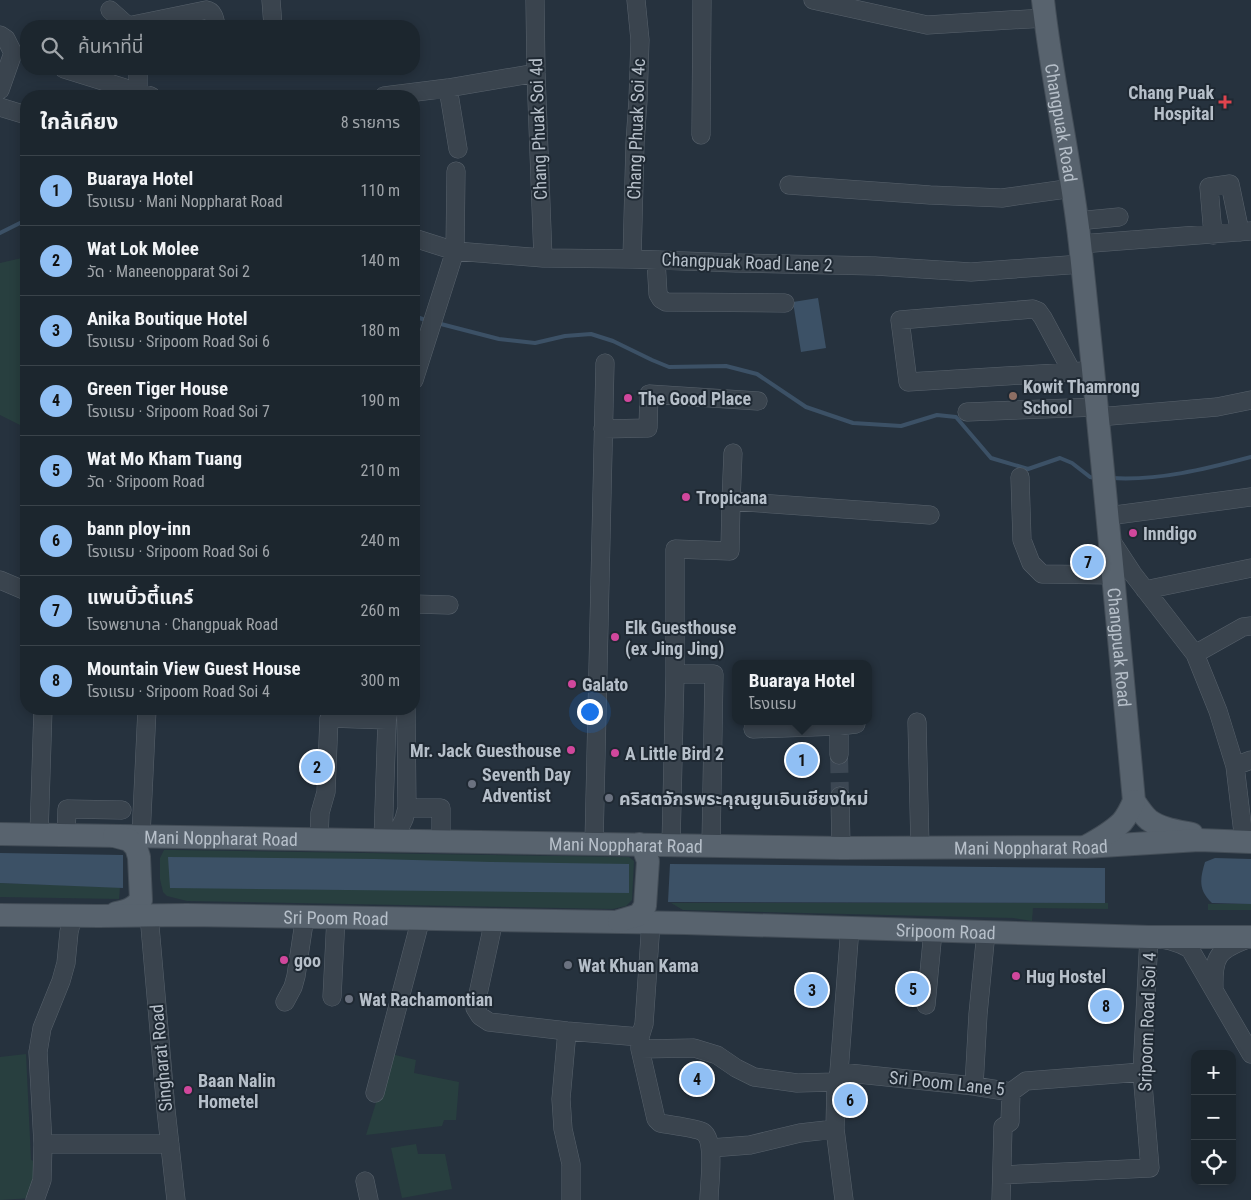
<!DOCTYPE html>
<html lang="th">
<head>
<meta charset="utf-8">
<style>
  :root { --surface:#1c262e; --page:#29323a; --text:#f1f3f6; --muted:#a0a5aa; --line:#3a434a; --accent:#90bff4 }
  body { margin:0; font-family:"Roboto Condensed","Noto Sans Thai",sans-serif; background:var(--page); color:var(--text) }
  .controls { position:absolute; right:15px; bottom:15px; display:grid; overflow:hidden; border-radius:10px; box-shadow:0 2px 12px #0003 }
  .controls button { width:45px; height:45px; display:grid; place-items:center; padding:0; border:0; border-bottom:1px solid var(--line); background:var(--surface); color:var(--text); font:25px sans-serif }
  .you { position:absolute; left:589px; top:711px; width:18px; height:18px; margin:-12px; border:4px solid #fff; border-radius:50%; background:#1a73e8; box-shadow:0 0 0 8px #1a73e833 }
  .badge { display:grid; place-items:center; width:32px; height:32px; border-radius:50%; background:var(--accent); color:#111; font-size:16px; font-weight:700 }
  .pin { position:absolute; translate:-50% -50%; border:2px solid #fff; box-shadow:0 1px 5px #0006 }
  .popup { position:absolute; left:732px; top:660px; width:140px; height:65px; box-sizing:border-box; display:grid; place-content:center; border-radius:10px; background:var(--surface); filter:drop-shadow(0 1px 4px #0005); font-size:16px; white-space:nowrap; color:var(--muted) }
  .popup b { font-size:19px; color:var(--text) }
  .popup::after { content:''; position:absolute; left:50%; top:100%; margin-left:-10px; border:10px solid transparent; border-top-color:var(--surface) }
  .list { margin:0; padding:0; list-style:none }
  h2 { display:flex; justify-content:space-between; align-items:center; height:65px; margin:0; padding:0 20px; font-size:21px }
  h2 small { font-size:16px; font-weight:400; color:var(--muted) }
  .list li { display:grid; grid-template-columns:32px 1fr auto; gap:15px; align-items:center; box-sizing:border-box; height:70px; padding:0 20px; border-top:1px solid var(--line) }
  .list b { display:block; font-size:19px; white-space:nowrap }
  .list p { margin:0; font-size:16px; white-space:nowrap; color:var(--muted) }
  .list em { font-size:16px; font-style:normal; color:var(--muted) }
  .icon { flex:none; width:28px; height:28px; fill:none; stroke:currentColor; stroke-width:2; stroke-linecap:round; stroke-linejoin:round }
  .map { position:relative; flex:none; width:1251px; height:1200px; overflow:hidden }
  .search { position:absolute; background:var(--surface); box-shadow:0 2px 12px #0003; left:20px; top:20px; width:400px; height:55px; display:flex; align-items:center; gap:12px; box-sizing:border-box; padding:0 18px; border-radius:20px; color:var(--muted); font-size:19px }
  .panel { position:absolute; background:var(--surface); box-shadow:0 2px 12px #0003; left:20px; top:90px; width:400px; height:625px; border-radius:20px }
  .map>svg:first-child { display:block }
</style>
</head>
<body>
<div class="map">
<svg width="1251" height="1200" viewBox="0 0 1251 1200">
  <rect width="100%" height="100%" fill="#26323e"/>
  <path fill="#283f3f" d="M26,257v171l-26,-13v-152z
    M164,850h12l453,7 5,4 -2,39 -6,6 -13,3 -426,-8 -20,-5 -4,-4 -3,-13v-21z
    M0,883l120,4 -1,12 -119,-2z
    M671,903h437v6l-75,-1 -1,13 -19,-3 -330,-8z
    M1208,904h43v6h-43z
    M26,1054l5,106 8,3 -7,35 -32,2v-143z
    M391,1054l25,6 -2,13 45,9 -3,38h-12l-2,6 -76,9z
    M416,1144l2,10h27l7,35 -50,9 -11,-50z"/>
  <path fill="#3c5166" d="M818,298l8,50 -25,4 -8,-50z
    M0,853l123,2v33l-123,-5z
    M168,857l207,2 116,3 138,2v29l-459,-5z
    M1215,858l36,1v45l-39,-1c-14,-13 -12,-24 -7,-41z
    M670,864l435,4v35l-437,-1z"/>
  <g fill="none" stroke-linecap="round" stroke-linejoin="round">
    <path stroke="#3c5166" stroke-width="4" d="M0,233l26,-13
      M414,316l14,5
      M437,323l62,16 36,4 30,-7 26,-2 22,7 39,19 17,7 57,-1 31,8 49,33 47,16 48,3 36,-11 19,2 35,41 37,11 32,-11 12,5 18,14 6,1
      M1111,478c47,3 95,-9 140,-21"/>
    <path stroke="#3c4753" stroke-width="18" stroke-dasharray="18 9" stroke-linecap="butt" d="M839,755l1,41"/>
    <defs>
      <path id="minor" d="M271,0l2,26
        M535,0l1,73 7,185
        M813,0l114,25 118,-7
        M110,10l18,16 78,-16c8,1 9,10 10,16
        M0,35l6,4 7,14
        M64,69l87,27
        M448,88l10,61
        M0,90l13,-37
        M138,92v-23
        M384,96l64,-8 88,-15
        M0,107l26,8
        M701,135l1,-135
        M789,185l141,10 72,3 71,-10
        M1077,221l42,-4
        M1213,235l-4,-48 21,-3 10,48
        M414,238l41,13 88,7 89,1 104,4 139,3 96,6 111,-8
        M1080,244l171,-13
        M632,259l3,-116 3,-43 2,-60 -4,-40
        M656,260l2,34 3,5 5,3 119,1
        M1072,372l-29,-54 -5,-7 -5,-2 -133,11 8,62 164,-10 21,-2
        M414,380l41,-129 1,-80
        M967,412l130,-5
        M1098,417l119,-10 34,-7
        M603,429l45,-1 1,-34 109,7
        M1020,477l2,63 9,23 11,11 71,1
        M731,501l2,-48
        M1108,516l143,-19
        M1110,539l23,35 62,80 23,57 17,55 9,75
        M0,580l26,11
        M1145,590l106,-22
        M414,604l35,1
        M1195,654l48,-27 8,-1
        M675,674h39l-3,172
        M406,709l1,99
        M917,722l3,125
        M753,729l86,-3
        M839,755v-29l17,-2v-3
        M1235,766l16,-6
        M840,796l1,52
        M39,835l4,-126
        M66,835l1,-26 55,1
        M141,836l6,-127
        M319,839l1,-26 6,-21 3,-74 58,2
        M383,840l4,-120 2,-11
        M394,840l10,-21 3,-11h34v33
        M594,843l11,-480
        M671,845l4,-171v-125l55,2 1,-50 199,14
        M149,915l17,195 10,90
        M73,916l-4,16 -3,31 -5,18 -19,47 -4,24 5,92h127
        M494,920l-19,88 5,8 9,6 78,9 73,6
        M651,922l-7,102 -4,13v12l16,70 4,4c9,2 37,5 43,9 13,9 6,53 6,68
        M1214,989c-1,-32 3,-39 34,-50
        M332,997l4,-80
        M285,1002l8,-15 3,-11 9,-60
        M926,1005l7,-74
        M567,1031l-6,68 2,30 8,35v36
        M640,1049l54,-1 23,7 19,13 18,9 43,6 39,-1
        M839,1072l135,14 37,6 15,-11 116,-9
        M974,1086l4,-72 8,-82
        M375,1093l46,-175
        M711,1148l39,-3 50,-12 35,-4
        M1002,1175l148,-7 -8,-96 7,-135c15,2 28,4 41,12l61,105
        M365,1181l4,19
        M35,1200l7,-20 1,-36
        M844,1200l-9,-71 1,-47 3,-10 11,-145
        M1001,1200l2,-73 7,-5 1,-30"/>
      <g id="major">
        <path id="s1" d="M1043,0c9,82 28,162 37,244 20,186 37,371 54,557 4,6 9,14 15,19 12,9 29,11 43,14"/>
        <path id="s2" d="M0,834l841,14 244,-1 114,-7 52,2"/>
        <path d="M114,836l15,4 7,7 3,10 2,43c-8,9 -14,11 -25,13"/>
        <path d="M1085,847c13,-7 27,-15 37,-25 5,-6 9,-14 12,-21"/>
        <path id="s3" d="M0,915l99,1 88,-1 498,8 464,14h102"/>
        <path d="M619,921l20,-6 6,-9 3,-45 -4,-11 -5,-6"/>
      </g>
    </defs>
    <use href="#minor" stroke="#58626c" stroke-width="19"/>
    <use href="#major" stroke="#434d57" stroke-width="24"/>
    <use href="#minor" stroke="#3a444e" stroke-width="18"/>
    <use href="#major" stroke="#58636e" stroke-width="22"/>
  </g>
  <path fill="#e0444e" stroke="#1f2933" stroke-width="2" d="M1222.5 94.5h5v5h5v5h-5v5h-5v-5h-5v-5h5z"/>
  <circle fill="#8d6e63" stroke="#1f2933" stroke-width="2" cx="1013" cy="396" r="5"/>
  <g fill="#d1479c" stroke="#1f2933" stroke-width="2">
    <circle cx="628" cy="398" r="5"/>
    <circle cx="686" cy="497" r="5"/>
    <circle cx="1133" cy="533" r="5"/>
    <circle cx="615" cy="637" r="5"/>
    <circle cx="572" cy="684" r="5"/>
    <circle cx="571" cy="750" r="5"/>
    <circle cx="615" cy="753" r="5"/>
    <circle cx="284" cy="960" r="5"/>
    <circle cx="1016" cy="976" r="5"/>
    <circle cx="188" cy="1090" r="5"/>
  </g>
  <g fill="#6b7280" stroke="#1f2933" stroke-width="2">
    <circle cx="472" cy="784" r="5"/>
    <circle cx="609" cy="798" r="5"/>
    <circle cx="568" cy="965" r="5"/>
    <circle cx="349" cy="999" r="5"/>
  </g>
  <g text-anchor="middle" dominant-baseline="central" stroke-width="4" stroke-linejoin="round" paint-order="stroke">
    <g font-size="18" font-weight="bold" fill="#b6bfc9" stroke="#1f2933" text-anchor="start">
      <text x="1214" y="92" text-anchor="end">Chang Puak<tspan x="1214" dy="21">Hospital</tspan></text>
      <text x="1023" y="386">Kowit Thamrong<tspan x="1023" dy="21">School</tspan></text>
      <text x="638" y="398">The Good Place</text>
      <text x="696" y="497">Tropicana</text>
      <text x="1143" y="533">Inndigo</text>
      <text x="625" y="627">Elk Guesthouse<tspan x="625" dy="21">(ex Jing Jing)</tspan></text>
      <text x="582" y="684">Galato</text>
      <text x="561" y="750" text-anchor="end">Mr. Jack Guesthouse</text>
      <text x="625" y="753">A Little Bird 2</text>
      <text x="482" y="774">Seventh Day<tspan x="482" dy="21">Adventist</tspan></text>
      <text x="619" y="798">คริสตจักรพระคุณยูนเอินเชียงใหม่</text>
      <text x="294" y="960">goo</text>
      <text x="578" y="965">Wat Khuan Kama</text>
      <text x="1026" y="976">Hug Hostel</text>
      <text x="359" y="999">Wat Rachamontian</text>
      <text x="198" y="1080">Baan Nalin<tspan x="198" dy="21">Hometel</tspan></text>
    </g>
    <g font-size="18" fill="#b6bfc9" stroke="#1f2933">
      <text stroke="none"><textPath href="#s1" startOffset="124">Changpuak Road</textPath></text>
      <text transform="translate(538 129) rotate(-92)">Chang Phuak Soi 4d</text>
      <text transform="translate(636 129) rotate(-88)">Chang Phuak Soi 4c</text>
      <text transform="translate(747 262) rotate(2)">Changpuak Road Lane 2</text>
      <text stroke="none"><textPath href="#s1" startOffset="652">Changpuak Road</textPath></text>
      <text stroke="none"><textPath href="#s2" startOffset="221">Mani Noppharat Road</textPath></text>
      <text stroke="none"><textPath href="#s2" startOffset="626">Mani Noppharat Road</textPath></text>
      <text stroke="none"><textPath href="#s2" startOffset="1031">Mani Noppharat Road</textPath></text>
      <text stroke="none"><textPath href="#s3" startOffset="336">Sri Poom Road</textPath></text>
      <text stroke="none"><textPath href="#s3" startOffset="946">Sripoom Road</textPath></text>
      <text transform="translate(1147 1022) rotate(-88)">Sripoom Road Soi 4</text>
      <text transform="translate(161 1058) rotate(-95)">Singharat Road</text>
      <text transform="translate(947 1083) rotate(6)">Sri Poom Lane 5</text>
    </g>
  </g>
</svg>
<div class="controls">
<button>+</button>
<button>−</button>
<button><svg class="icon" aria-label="locate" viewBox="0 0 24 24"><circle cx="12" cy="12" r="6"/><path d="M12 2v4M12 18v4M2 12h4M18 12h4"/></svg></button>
</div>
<div class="you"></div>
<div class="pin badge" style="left:802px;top:760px">1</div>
<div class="popup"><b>Buaraya Hotel</b>โรงแรม</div>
<div class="pin badge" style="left:317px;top:767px">2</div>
<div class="pin badge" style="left:812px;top:990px">3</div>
<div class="pin badge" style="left:697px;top:1079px">4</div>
<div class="pin badge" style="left:913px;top:989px">5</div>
<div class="pin badge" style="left:850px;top:1100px">6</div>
<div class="pin badge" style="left:1088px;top:562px">7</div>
<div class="pin badge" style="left:1106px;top:1006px">8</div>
<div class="search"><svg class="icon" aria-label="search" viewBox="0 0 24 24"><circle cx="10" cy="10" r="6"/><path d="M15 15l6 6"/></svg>ค้นหาที่นี่</div>
<section class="panel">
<h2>ใกล้เคียง<small>8 รายการ</small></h2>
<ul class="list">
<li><span class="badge">1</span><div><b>Buaraya Hotel</b><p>โรงแรม · Mani Noppharat Road</p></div><em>110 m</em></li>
<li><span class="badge">2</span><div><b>Wat Lok Molee</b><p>วัด · Maneenopparat Soi 2</p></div><em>140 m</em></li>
<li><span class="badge">3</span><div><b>Anika Boutique Hotel</b><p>โรงแรม · Sripoom Road Soi 6</p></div><em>180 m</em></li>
<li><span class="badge">4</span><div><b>Green Tiger House</b><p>โรงแรม · Sripoom Road Soi 7</p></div><em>190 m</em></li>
<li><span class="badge">5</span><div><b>Wat Mo Kham Tuang</b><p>วัด · Sripoom Road</p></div><em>210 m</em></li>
<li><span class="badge">6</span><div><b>bann ploy-inn</b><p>โรงแรม · Sripoom Road Soi 6</p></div><em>240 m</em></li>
<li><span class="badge">7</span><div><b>แพนบิ้วตี้แคร์</b><p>โรงพยาบาล · Changpuak Road</p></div><em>260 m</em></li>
<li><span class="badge">8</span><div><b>Mountain View Guest House</b><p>โรงแรม · Sripoom Road Soi 4</p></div><em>300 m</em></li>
</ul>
</section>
</div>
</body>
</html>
